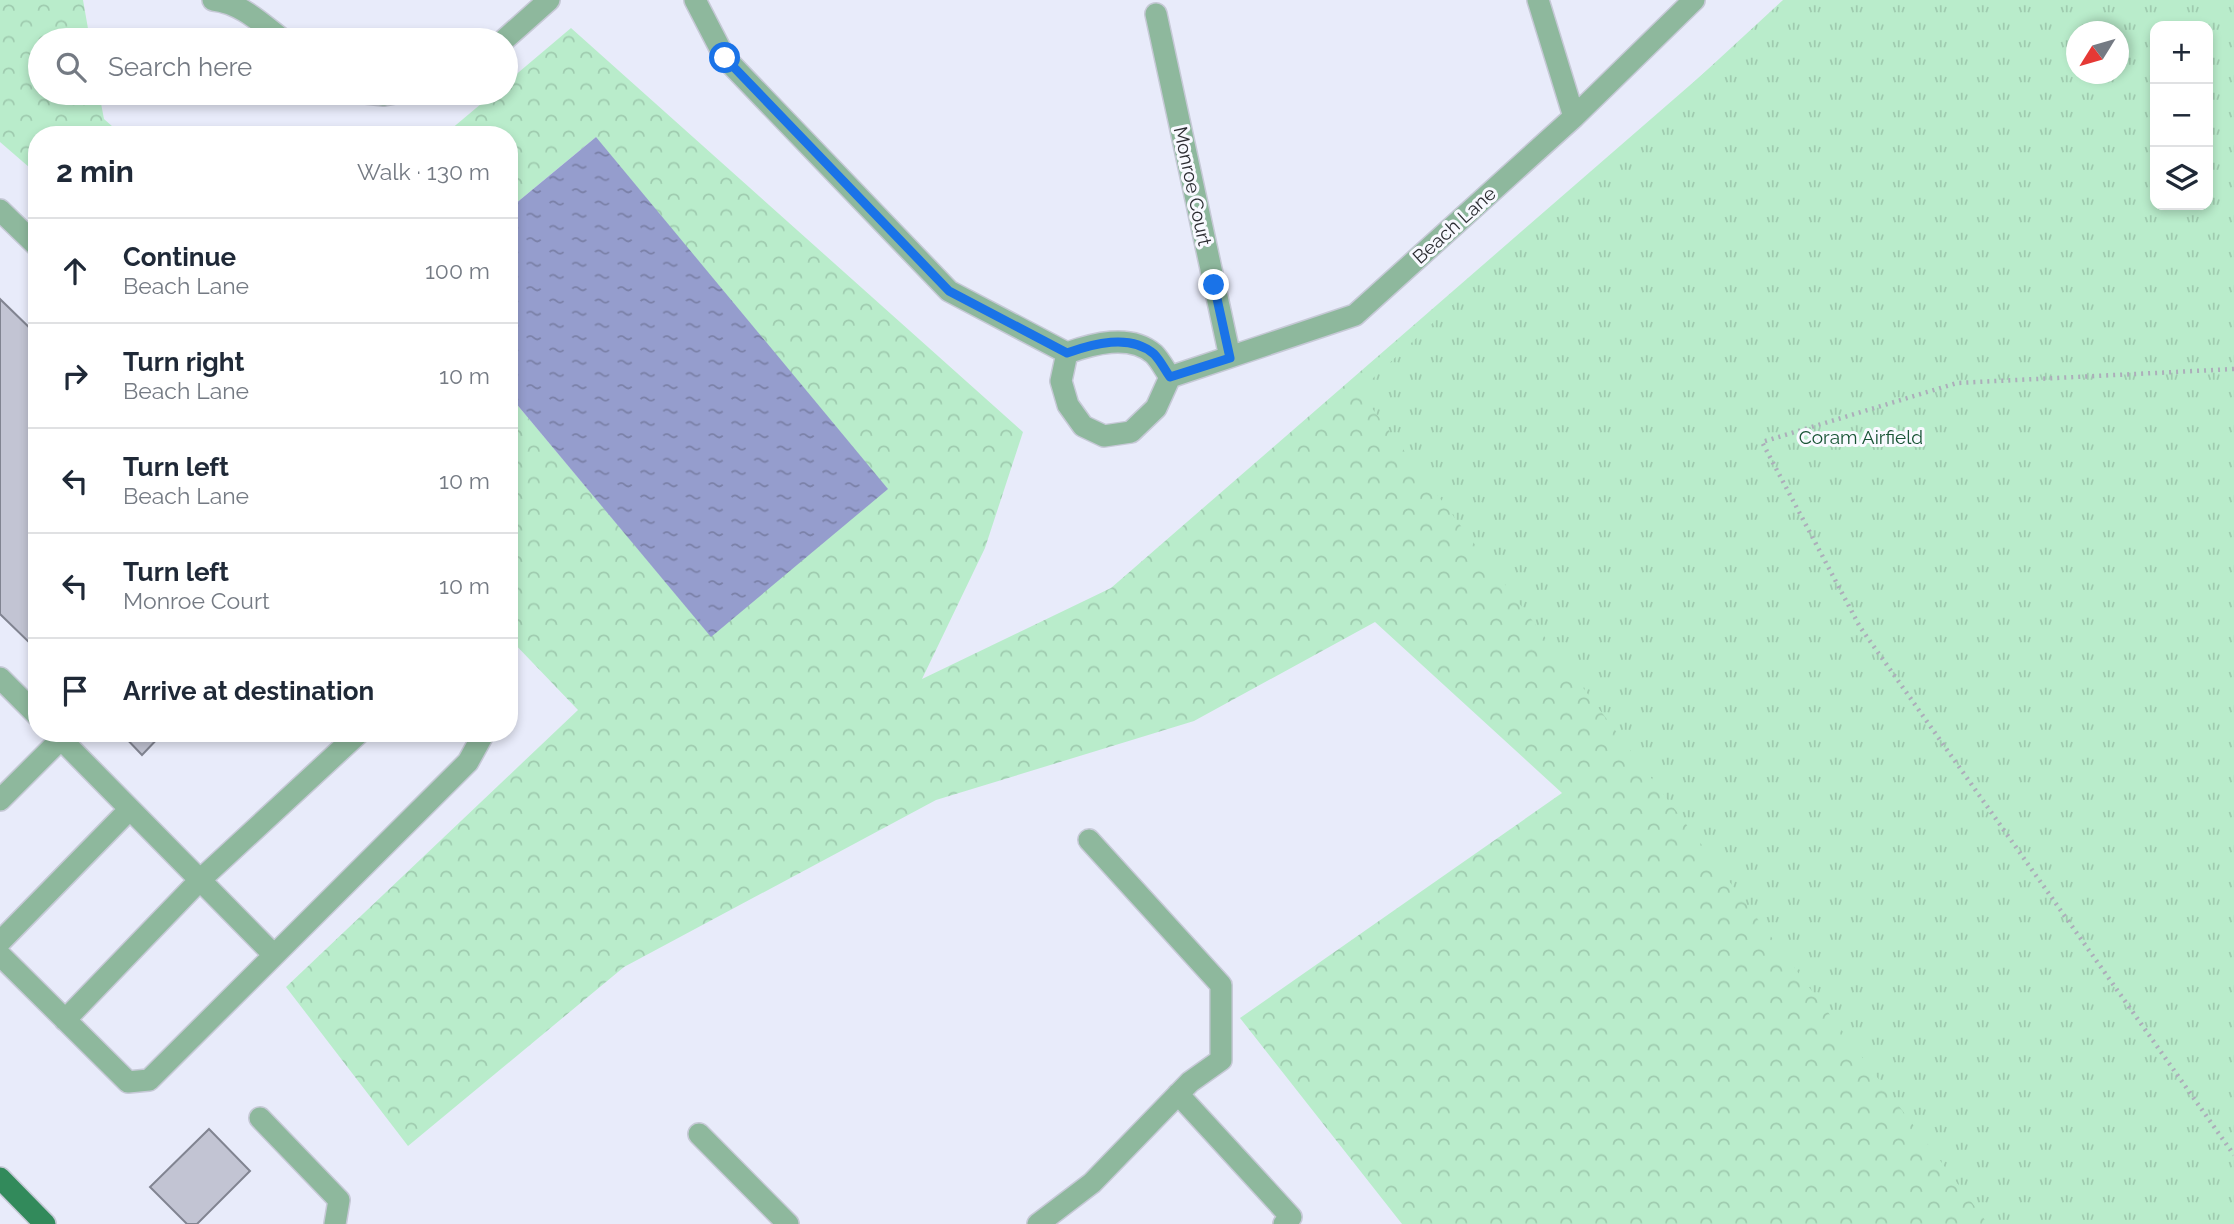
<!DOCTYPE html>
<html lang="en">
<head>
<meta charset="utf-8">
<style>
  :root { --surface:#fff; --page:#f6f6f7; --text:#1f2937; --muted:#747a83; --line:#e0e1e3 }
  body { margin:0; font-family:Raleway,sans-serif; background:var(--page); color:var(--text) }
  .controls { position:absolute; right:21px; top:21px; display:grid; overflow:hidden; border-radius:14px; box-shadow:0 4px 10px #0003 }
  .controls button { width:63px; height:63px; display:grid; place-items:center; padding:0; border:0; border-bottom:2px solid var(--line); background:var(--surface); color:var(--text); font:35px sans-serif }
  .compass { position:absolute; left:2066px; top:21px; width:63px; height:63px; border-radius:50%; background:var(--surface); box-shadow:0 4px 10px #0003; rotate:233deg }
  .stop { position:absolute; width:21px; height:21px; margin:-16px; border:5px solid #1a73e8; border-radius:50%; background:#fff }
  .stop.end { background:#1a73e8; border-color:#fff; box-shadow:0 2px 7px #0008 }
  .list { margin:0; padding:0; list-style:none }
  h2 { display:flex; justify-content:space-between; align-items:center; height:91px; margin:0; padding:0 28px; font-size:30px }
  h2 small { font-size:23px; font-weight:400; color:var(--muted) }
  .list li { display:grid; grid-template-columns:46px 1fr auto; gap:21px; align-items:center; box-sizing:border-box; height:105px; padding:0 28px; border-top:2px solid var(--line) }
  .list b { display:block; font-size:26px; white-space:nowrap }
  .list p { margin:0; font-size:23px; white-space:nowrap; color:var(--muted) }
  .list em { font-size:23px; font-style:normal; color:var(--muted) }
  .icon { flex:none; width:38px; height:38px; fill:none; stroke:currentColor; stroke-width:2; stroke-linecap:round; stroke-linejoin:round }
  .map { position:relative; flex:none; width:2234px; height:1224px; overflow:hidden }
  .search { position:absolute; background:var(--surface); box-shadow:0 4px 10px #0003; left:28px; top:28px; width:490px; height:77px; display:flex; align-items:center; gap:18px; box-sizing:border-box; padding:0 24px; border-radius:38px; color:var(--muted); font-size:26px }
  .panel { position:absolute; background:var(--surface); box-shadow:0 4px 10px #0003; left:28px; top:126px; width:490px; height:616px; border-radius:28px }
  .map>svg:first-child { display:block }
</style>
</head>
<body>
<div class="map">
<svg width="2234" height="1224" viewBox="0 0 2234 1224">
  <defs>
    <pattern id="forest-crowns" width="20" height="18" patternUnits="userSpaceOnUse" patternTransform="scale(1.75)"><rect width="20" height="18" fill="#b9eccb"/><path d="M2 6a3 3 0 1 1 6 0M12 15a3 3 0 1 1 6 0" fill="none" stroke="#9fcbaf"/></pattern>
    <pattern id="park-tufts" width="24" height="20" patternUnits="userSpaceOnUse" patternTransform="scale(1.75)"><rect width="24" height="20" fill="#b9eccb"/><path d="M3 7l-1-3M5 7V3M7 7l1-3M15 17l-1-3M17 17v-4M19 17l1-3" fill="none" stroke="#9fcbaf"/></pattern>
    <pattern id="water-ripples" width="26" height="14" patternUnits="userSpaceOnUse" patternTransform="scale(1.75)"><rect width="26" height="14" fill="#959dcd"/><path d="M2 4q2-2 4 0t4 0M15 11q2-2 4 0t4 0" fill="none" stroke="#7a80a7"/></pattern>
  </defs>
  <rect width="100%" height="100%" fill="#e8ebfa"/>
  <path fill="url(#forest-crowns)" fill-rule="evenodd" d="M0,0h83l7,40h-50v53h59l5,26 18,16h-85v39l-37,-32z
    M1788,0h446v1224h-832l-162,-206 322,-225 -187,-171 -181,99 -258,79 -312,167 -216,179 -122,-159 292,-277 -69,-72v-243l202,241 -115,-499 -87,72v-74h-65l50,-42h12v-10l65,-55 452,404 -38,116 -63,131 189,-91zM2155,26h53v179h-53zM2076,32h42v42h-42z"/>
  <path fill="url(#park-tufts)" fill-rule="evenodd" d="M1783,0h451v1224h-246l-629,-833zM2155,26h53v179h-53zM2076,32h42v42h-42z"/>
  <path fill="url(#water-ripples)" d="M596,137l292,352 -177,148 -202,-242v-186z"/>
  <path fill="#c2c4d3" stroke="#818491" stroke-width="2" d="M0,299l37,36v315l-37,-36z
    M121,733h42l-21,22z
    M209,1129l41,42 -53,53h-10l-37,-37z"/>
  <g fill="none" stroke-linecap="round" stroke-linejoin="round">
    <defs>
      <path id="minor" d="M213,0c28,3 48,23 70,40
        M695,0l30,58 224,233 118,62
        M1538,0l36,117
        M1156,14l74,343
        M504,40l45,-40
        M366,93l18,2 11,-2
        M0,210l37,36
        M1170,377c-5,-7 -10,-17 -16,-23 -24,-21 -62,-10 -87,-1l-6,28 7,24 15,21 21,10 27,-4 25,-24 14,-31 185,-62 219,-198 120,-117
        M0,678l37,37
        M55,733l219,222
        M0,800l61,-61
        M0,942l130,-133
        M0,955l128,127 21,-2 319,-318 16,-29
        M65,1020l135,-140 159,-147
        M1178,1094l113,123 -7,7
        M260,1118l79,82 -4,24
        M699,1134l89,90
        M1038,1224l54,-41 98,-101 31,-22v-75l-132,-145"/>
      <path id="major" d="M0,1178l45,46"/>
    </defs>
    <use href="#minor" stroke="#c6c9d6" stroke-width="24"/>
    <use href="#major" stroke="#c6c9d6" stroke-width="24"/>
    <path stroke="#acaeba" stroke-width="4.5" stroke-dasharray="2 5" stroke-linecap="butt" d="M2234,369l-277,14 -195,59 98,185 374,528"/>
    <use href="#minor" stroke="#8eb89d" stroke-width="21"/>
    <use href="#major" stroke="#328a5b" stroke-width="21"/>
  </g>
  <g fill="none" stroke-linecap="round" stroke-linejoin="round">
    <path stroke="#1a73e8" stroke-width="9" d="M725,58l224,233 118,62c25,-9 63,-20 87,1 6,6 11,16 16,23l60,-19 -16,-73"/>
  </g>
  <g text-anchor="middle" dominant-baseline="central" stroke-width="6" stroke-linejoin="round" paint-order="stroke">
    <g font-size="19" fill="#2c2d32" stroke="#f8f9ff">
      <text transform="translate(1193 186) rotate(78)">Monroe Court</text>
      <text transform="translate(1454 225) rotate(-42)">Beach Lane</text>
    </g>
    <g font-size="19" fill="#175334" stroke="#f8f9ff">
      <text x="1861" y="437">Coram Airfield</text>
    </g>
  </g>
</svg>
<div class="controls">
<button>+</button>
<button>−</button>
<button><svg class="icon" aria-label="layers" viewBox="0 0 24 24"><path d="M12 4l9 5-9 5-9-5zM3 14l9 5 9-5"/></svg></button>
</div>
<svg class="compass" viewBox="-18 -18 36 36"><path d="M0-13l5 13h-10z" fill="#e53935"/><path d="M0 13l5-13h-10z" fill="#747a83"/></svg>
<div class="stop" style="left:725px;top:58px"></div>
<div class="stop end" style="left:1214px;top:285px"></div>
<div class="search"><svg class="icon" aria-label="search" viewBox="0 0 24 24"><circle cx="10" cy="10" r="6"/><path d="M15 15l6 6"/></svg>Search here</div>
<section class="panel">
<h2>2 min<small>Walk · 130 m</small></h2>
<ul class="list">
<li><svg class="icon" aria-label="ahead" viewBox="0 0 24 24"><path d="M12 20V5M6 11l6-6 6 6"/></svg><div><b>Continue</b><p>Beach Lane</p></div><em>100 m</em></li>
<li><svg class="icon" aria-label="right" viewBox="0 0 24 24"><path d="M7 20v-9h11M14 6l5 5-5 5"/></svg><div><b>Turn right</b><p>Beach Lane</p></div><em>10 m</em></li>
<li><svg class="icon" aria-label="left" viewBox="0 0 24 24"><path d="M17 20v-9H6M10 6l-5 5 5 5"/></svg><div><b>Turn left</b><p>Beach Lane</p></div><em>10 m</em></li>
<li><svg class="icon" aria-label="left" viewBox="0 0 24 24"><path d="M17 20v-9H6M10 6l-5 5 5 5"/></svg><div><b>Turn left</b><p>Monroe Court</p></div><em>10 m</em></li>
<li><svg class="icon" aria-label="arrive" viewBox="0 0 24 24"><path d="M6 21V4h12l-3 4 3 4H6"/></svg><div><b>Arrive at destination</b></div></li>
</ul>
</section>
</div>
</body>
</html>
